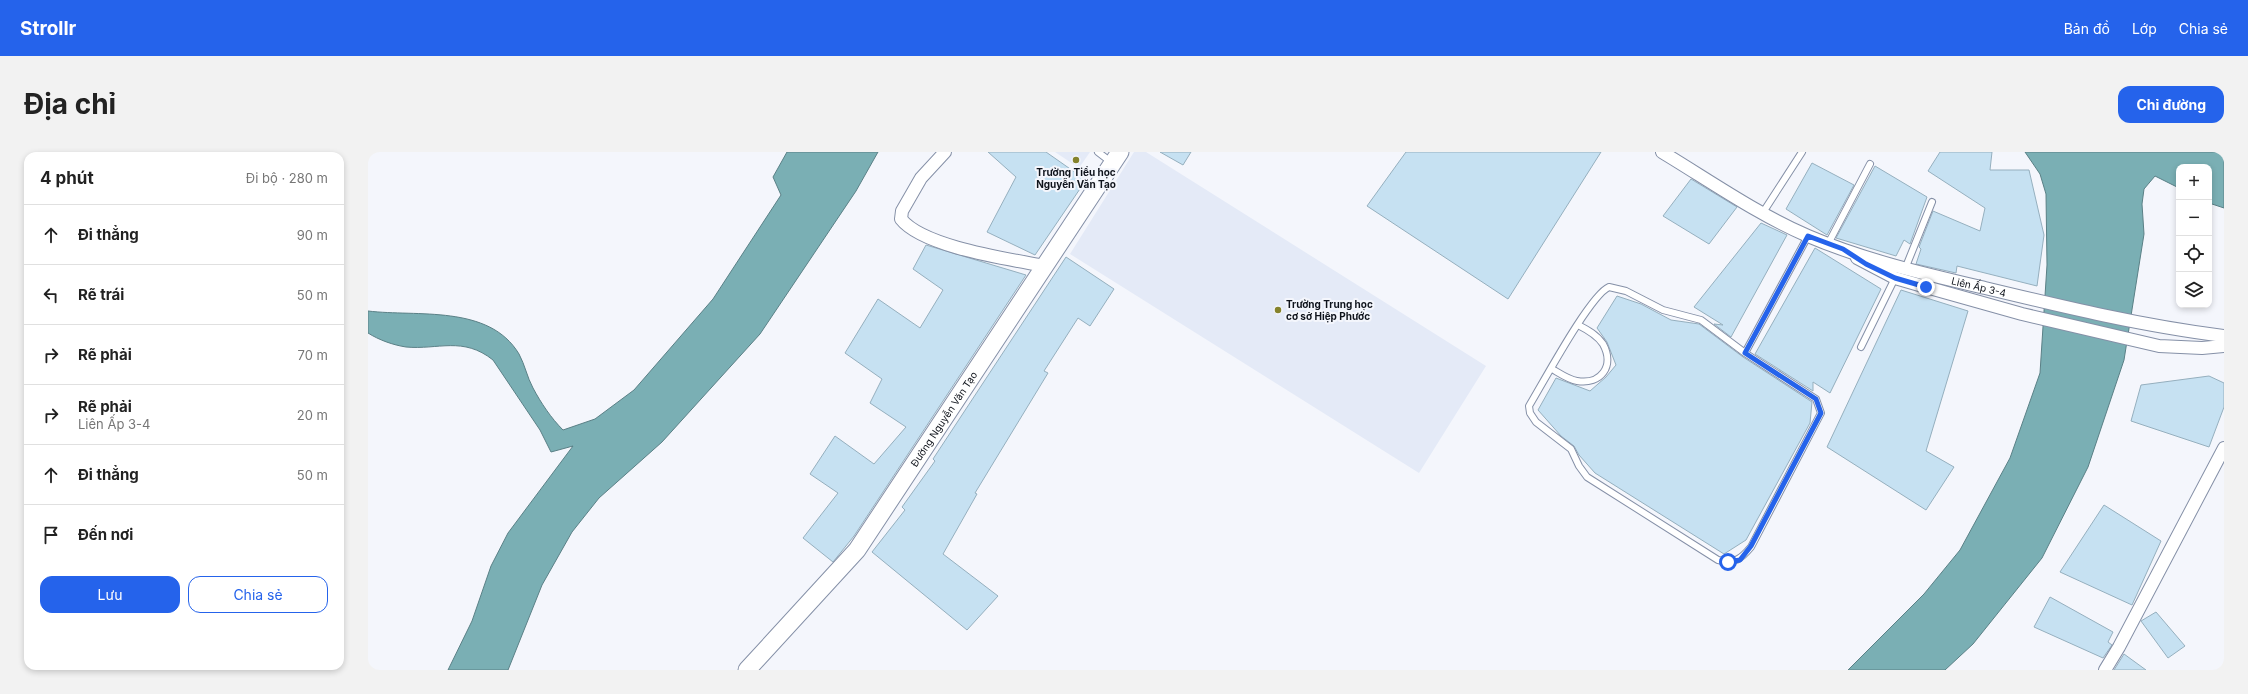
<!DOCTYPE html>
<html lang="vi">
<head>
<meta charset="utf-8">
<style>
	:root { --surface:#fff; --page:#f2f2f2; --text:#222; --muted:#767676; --line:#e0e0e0; --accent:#2563eb }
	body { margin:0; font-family:Inter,sans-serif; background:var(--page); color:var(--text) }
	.controls { position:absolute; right:12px; top:12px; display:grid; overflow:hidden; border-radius:8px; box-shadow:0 2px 6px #0003 }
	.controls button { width:36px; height:36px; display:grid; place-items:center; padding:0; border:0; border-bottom:1px solid var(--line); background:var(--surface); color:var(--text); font:20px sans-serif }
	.stop { position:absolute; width:12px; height:12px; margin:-9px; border:3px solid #2563eb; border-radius:50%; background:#fff }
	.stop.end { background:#2563eb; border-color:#fff; box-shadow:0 1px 4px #0008 }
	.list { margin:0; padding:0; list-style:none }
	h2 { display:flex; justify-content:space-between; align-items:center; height:52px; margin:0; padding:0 16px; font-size:17px }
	h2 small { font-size:13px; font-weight:400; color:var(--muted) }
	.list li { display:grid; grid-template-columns:26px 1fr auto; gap:12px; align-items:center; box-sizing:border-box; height:60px; padding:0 16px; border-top:1px solid var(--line) }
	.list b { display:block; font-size:15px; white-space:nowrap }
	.list p { margin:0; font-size:13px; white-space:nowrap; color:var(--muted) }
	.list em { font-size:13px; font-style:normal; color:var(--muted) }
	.actions { display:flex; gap:8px; padding:12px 16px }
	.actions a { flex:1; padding:9px 0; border:1px solid var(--accent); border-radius:12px; text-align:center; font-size:14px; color:var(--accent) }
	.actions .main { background:var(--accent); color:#fff }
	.icon { flex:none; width:22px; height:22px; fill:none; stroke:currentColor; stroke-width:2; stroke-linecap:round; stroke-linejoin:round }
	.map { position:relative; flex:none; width:1856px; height:518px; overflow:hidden; border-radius:12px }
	header { display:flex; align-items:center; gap:24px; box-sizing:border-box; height:56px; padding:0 20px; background:var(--accent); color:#fff }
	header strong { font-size:19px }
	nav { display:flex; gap:22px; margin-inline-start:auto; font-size:14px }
	.intro { display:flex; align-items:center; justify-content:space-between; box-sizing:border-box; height:96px; padding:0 24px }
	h1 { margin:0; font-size:28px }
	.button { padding:10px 18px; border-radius:12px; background:var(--accent); color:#fff; font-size:14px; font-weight:700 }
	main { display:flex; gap:24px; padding:0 24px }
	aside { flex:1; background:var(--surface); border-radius:12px; box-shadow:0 2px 6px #0003 }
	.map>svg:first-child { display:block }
</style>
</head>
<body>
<header>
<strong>Strollr</strong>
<nav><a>Bản đồ</a><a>Lớp</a><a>Chia sẻ</a></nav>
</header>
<div class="intro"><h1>Địa chỉ</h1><a class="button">Chỉ đường</a></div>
<main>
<aside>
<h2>4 phút<small>Đi bộ · 280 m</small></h2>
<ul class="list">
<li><svg class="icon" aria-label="ahead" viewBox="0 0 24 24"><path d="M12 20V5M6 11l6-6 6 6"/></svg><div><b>Đi thẳng</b></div><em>90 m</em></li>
<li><svg class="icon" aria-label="left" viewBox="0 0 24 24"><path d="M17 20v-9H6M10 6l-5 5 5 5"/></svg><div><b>Rẽ trái</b></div><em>50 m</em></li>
<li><svg class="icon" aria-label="right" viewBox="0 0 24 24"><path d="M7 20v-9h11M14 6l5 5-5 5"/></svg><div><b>Rẽ phải</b></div><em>70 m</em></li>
<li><svg class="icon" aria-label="right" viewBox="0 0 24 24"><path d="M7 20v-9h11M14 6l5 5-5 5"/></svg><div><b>Rẽ phải</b><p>Liên Ấp 3-4</p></div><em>20 m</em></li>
<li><svg class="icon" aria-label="ahead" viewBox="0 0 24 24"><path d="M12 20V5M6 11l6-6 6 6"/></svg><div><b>Đi thẳng</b></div><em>50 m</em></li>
<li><svg class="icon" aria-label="arrive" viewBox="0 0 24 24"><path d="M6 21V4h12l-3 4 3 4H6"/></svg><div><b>Đến nơi</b></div></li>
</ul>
<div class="actions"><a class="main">Lưu</a><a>Chia sẻ</a></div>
</aside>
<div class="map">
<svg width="1856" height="518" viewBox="0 0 1856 518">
	<rect width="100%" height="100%" fill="#f4f6fc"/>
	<path fill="#e4eaf7" d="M687,0H722L711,16Z
		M766,0H778L1118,214L1051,321L702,102Z"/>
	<path fill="#7aafb4" stroke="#5a8086" d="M419,0H510L488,39L392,182L294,290L231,346L204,380L174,433L140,518H80L104,469L123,414L140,381L205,294L183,300L172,278L125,208C95,184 70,198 38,195C25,193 11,188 0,181V159C49,165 121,152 151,202C157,213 159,225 165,236C173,251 183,266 195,278L227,267L266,238L345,147L413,43L405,25Z
		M1657,0H1856V56L1841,51V15H1811V36L1787,24L1776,37L1774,52L1776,82L1756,208L1720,315L1674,406L1605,492L1577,518H1480L1556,442L1592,398L1642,306L1672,221L1679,113L1678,42L1672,22Z"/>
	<path fill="#c6e1f2" stroke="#95afbe" d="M620,0H678L718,28L667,103L619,80L648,25Z
		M792,0H823L815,13Z
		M1038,0H1233L1140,147L999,54Z
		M1572,0H1624L1622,18H1661L1676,83L1669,134L1589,114L1588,121L1548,112L1553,97L1551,95L1565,59L1612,79L1617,56L1560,19Z
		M1444,11L1486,33L1459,83L1418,57Z
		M1507,14L1559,45L1542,92L1536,88L1528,104L1468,86Z
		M1323,27L1369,55L1341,92L1295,64Z
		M1393,71L1419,83L1363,185L1346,172L1355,173L1326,155Z
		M558,93L658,123L486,384L465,410L435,386L470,341L442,322L467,284L506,312L538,275L502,251L514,227L477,201L510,147L552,176L575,138L545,117Z
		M1447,96L1513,137L1462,241L1445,230V239L1387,202Z
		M698,105L746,137L722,174L710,166L676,219L680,221L607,341L609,342L575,402L630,444L599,478L504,400L537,358L534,355L567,309L565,307Z
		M1533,138L1600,159L1558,299L1586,315L1558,358L1459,295Z
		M1249,144L1273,152L1303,168L1331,172L1375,205L1444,250L1442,271L1378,388L1356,402L1227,321L1211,303L1206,294L1193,284L1170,258L1188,226L1222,239L1238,225L1248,213L1239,190L1229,176Z
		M1841,224L1856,231V255L1841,295L1763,269L1773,233Z
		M1736,353L1793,389L1764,453L1692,420Z
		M1682,445L1745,480L1740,490L1744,493L1735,506L1666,475Z
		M1788,460L1817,494L1800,506L1773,469Z
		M1756,502L1778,518H1746Z"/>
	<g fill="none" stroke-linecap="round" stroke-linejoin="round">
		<g stroke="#8590a7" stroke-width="8">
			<path id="lane" d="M730,0L743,10
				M1394,62L1434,0
				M1460,92L1502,12
				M1537,117L1564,50
				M1241,135L1258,139L1295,158L1333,168L1377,201L1448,247L1453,261L1383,395C1373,407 1367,412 1350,408L1219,325L1211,314L1203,297L1168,270L1162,261L1161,254C1175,231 1222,143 1241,135Z
				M1493,195L1527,126
				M1377,201L1440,84
				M1184,217C1191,221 1201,228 1209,229C1233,233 1247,214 1235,192C1229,183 1220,178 1210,173"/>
		</g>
		<g stroke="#8590a7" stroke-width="14">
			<g id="street">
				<path d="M577,0L553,26L534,59L533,67C555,95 641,107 677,114"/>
				<path id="s1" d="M1294,0C1342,29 1389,62 1440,84C1496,108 1557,122 1617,136C1696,155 1775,174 1856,184"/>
				<path d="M1489,106L1527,126L1558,135L1654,162L1791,194L1834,196L1856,194"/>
				<path d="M1737,518L1751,495L1856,296"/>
			</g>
		</g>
		<g stroke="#8590a7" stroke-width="19">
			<g id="secondary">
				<path id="s2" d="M379,518L489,398L752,0"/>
			</g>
		</g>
		<use href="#lane" stroke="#fff" stroke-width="6"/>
		<use href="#street" stroke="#fff" stroke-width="12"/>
		<use href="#secondary" stroke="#fff" stroke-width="17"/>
	</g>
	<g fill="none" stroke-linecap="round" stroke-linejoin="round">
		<path stroke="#2563eb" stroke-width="5" d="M1360,410L1372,408L1383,394L1453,261L1448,247L1377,201L1440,84L1475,97L1498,112L1527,126L1558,135"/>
	</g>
	<g fill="#85832c" stroke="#f4f6fc" stroke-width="1.5">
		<circle cx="708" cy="8" r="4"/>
		<circle cx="910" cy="158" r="4"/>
	</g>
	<g text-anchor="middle" stroke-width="4" stroke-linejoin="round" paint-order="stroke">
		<g font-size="10" font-weight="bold" fill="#0f131b" stroke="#f4f6fc">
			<text x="708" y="24">Trường Tiểu học<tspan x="708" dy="12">Nguyễn Văn Tạo</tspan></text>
			<text x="918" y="156" text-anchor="start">Trường Trung học<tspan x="918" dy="12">cơ sở Hiệp Phước</tspan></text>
		</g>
		<g font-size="10" fill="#0f131b" stroke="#f4f6fc">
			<text dy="4" stroke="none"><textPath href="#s1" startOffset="347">Liên Ấp 3-4</textPath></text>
			<text dy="4" stroke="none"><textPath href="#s2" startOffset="320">Đường Nguyễn Văn Tạo</textPath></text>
		</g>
	</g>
</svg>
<div class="controls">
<button>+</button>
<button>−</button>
<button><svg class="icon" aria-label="locate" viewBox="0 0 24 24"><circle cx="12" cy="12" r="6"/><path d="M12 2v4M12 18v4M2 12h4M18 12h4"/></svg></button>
<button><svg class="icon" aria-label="layers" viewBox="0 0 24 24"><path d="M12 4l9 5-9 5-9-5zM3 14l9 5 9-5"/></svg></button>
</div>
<div class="stop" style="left:1360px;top:410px"></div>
<div class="stop end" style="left:1558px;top:135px"></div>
</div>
</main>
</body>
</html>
